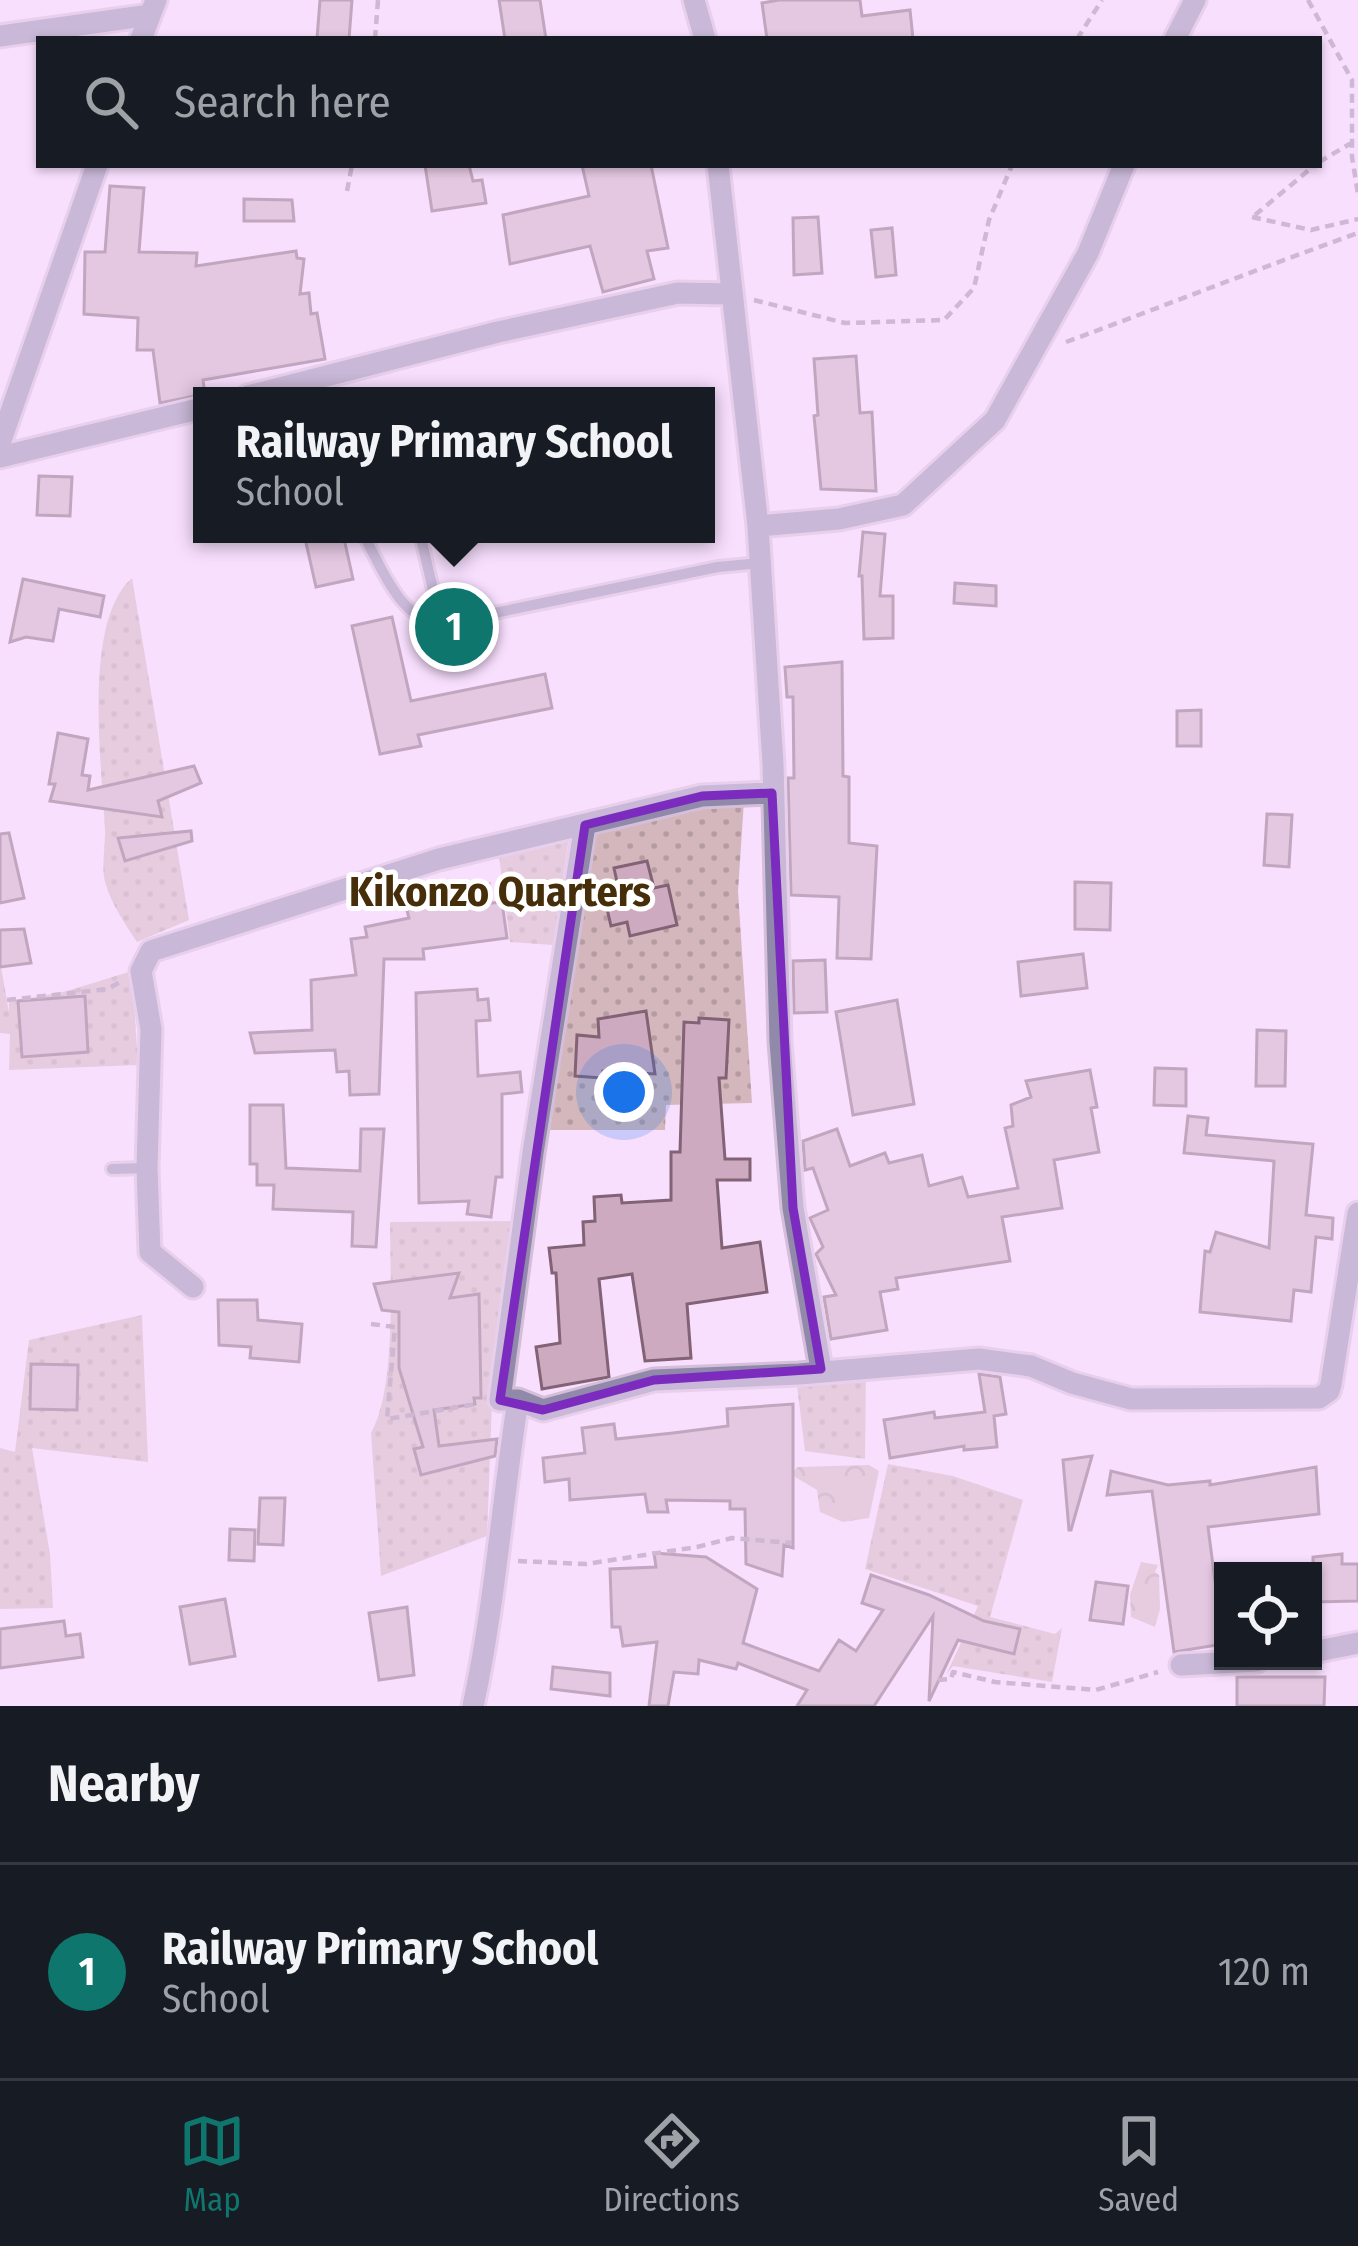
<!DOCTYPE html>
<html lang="en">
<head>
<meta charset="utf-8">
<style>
	:root { --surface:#171b24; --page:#242831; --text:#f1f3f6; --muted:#9ea1a6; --line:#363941; --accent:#0f766e }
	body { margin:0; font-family:"Fira Sans Condensed",sans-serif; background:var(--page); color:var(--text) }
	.controls { position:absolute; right:36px; bottom:36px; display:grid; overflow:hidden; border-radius:0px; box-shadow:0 3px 9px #0004 }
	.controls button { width:108px; height:108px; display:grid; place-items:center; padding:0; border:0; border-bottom:3px solid var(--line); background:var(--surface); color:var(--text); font:60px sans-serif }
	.you { position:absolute; left:624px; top:1092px; width:42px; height:42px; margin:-30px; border:9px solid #fff; border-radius:50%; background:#1a73e8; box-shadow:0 0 0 18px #1a73e833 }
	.badge { display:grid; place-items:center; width:78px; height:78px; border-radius:50%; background:var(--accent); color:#fff; font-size:39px; font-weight:700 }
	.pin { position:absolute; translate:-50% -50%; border:6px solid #fff; box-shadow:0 3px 12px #0006 }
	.popup { position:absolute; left:193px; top:387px; width:522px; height:156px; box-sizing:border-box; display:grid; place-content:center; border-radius:0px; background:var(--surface); filter:drop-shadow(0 3px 9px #0005); font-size:39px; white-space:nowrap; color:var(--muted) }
	.popup b { font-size:45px; color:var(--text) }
	.popup::after { content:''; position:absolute; left:50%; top:100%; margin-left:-24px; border:24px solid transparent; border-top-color:var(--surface) }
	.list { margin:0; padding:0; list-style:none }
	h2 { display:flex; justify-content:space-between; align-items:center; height:156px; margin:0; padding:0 48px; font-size:51px }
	h2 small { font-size:39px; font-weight:400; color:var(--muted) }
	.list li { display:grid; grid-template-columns:78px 1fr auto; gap:36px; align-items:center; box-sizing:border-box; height:216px; padding:0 48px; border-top:3px solid var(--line) }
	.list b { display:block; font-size:45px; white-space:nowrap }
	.list p { margin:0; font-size:39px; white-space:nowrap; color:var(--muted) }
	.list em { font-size:39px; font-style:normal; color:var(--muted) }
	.icon { flex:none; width:66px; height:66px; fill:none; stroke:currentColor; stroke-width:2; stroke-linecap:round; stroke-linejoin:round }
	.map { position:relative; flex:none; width:1358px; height:1706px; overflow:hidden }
	.search { position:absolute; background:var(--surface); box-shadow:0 3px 9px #0004; left:36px; right:36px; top:36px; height:132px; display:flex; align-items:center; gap:30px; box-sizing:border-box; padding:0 42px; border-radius:0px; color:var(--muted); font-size:45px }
	.sheet { height:372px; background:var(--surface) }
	nav { display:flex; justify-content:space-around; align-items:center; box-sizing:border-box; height:168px; border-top:3px solid var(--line); background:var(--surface); font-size:33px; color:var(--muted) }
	nav a { display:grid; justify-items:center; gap:6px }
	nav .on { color:var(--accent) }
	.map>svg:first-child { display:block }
</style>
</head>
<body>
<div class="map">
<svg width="1358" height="1706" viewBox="0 0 1358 1706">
	<defs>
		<pattern id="grass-dots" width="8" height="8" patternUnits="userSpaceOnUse" patternTransform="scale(3)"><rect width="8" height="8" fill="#d3b7bc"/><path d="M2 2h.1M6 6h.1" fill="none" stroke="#b59ca1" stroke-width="1.8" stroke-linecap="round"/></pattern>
		<pattern id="forest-crowns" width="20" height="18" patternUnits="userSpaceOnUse" patternTransform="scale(3)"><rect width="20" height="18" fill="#d3b7bc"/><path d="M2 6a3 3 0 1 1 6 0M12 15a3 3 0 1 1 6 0" fill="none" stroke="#b59ca1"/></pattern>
	</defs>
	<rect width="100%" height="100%" fill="#f8dffe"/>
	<path fill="url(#grass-dots)" d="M132,578L189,920L137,942C125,924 112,905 106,885C100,868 106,847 105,829C102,768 82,621 132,578Z
		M744,801L738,891L752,1103L666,1105L665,1130H550L591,838C630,807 696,808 744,801Z
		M570,831L553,945L510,942L498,848Z
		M0,961L9,1013V1002L67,991L132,971L138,1065L9,1070L10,1034L0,1033Z
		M513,1221L492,1402L487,1536L381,1576L371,1433C397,1387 390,1277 390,1222Z
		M142,1315L148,1462L32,1448L50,1554L53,1608L0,1609V1448L15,1452L29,1340Z
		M866,1366L865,1459L805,1451L796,1378Z
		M888,1464L953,1476L1023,1500L990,1617L1055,1634L1062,1628L1052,1682L953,1666L946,1675L978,1606L865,1569Z"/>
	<path fill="url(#forest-crowns)" d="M869,1465L879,1471L869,1518L843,1522L820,1512L817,1490L790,1474L798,1467Z
		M1141,1562L1158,1565L1155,1572L1159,1575L1160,1609L1155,1627L1131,1617L1130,1595Z"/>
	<path fill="#cdaabf" stroke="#826275" stroke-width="3" d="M320,0H352L349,39H317Z
		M499,0H540L546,39H505Z
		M779,0H860L862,16L910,10L913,39H767L762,3Z
		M425,165H469L473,181L482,180L486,203L432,211Z
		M582,165H651L668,248L647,251L654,279L603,292L590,246L510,264L503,215L589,196Z
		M110,186L144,188L139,252L197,253L196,266L296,251L297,258L304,259L300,294L309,293L311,314L317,313L325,359L203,380L205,394L160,403L153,350H137L138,318L84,314L85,252H105Z
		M244,199L292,200L294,221H244Z
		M818,217L822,273L794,275L793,218Z
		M892,228L896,275L876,277L871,230Z
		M856,356L860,413L872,412L876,491L821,489L814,416L818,415L814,359Z
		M39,476L72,477L70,516L37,515Z
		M863,532L885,534L880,596H893V638L864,639L862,576H859Z
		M304,534H343L353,579L316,587Z
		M23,579L104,596L100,617L59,609L53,641L26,637L10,642Z
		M955,583L996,586V606L954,603Z
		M392,617L411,701L545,674L552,708L418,735L421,746L380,754L352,626Z
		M842,662L843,776L849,777V843L877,846L871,959L837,958L839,897L791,895L788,778H794L793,697H787L785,667Z
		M1201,710V746H1177V711Z
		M58,733L88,739L82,775L90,776L88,790L194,766L201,783L158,801L162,817L50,801L55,784H49Z
		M1267,814L1292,815L1289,867L1264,865Z
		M191,831L192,841L125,861L118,838Z
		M9,833L24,898L0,903V834Z
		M647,861L654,888L668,885L677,925L630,936L627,922L611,926L605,900L620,896L614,868Z
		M1075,882L1111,883L1110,930L1075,929Z
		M489,884L491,903L502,902L507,938L423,949L424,959H384L379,1094L350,1095L349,1071L337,1072L335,1050L255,1053L250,1033L312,1030L311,980L356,975L351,939L367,937L365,927L409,918L403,895Z
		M24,929L31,963L0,967V930Z
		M1083,954L1087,988L1021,996L1018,962Z
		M825,960L827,1012L794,1013L793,961Z
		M477,989L478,1000L488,999L490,1020L476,1021L478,1076L520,1072L522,1092L502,1094V1177H496L491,1217L467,1214L469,1201L419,1203L416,993Z
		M85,996L88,1052L22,1057L18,1001Z
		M897,1000L914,1104L853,1115L836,1012Z
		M646,1011L655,1074L603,1071L602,1078L575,1076L577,1035L599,1037L598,1019Z
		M699,1018L729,1020L726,1078H719L725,1159H750V1180H717L722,1248L760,1242L767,1292L687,1304L691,1358L645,1361L632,1274L599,1279L609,1377L542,1389L536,1347L560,1343L556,1273H552L549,1248L584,1245L583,1222L595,1221L594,1197L621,1195L622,1203L671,1200V1152H680L684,1022L699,1023Z
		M1257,1030L1286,1031L1285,1086H1256Z
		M1155,1068L1186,1069V1106L1154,1105Z
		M1090,1070L1097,1107L1091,1108L1099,1152L1054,1160L1062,1208L1002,1217L1010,1261L896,1278L898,1289L880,1292L887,1330L831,1339L824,1297L836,1295L816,1254L823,1247L810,1218L828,1210L813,1168L805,1170L803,1141L837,1129L850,1166L885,1153L889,1163L922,1155L929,1186L962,1177L968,1197L1018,1188L1005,1128L1013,1126L1011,1105L1031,1097L1026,1081Z
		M250,1105H283L286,1168L360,1171L361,1129H384L376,1247L352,1246L353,1212L273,1209L274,1185H257V1164H250Z
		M1188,1116L1208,1118L1206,1135L1313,1144L1306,1215L1333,1218L1332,1239L1316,1237L1311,1292L1294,1290L1291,1321L1200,1312L1205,1251L1210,1252L1216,1232L1269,1248L1274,1161L1184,1153Z
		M459,1273L450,1298L479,1294L481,1398H474L475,1404L434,1410L439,1446L497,1439L495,1456L421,1475L414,1449L423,1447L399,1368V1312L382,1310L374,1284Z
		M218,1300H257L258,1320L302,1324L299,1362L250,1358L251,1347L219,1345Z
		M31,1364L78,1365L77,1410L30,1409Z
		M979,1374L1000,1377L1006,1414L994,1416L997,1447L964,1450V1446L890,1458L884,1420L934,1412L935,1418L985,1412Z
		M793,1404V1548L784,1545L782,1576L746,1564L745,1509H730V1501L666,1500L668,1512H648L645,1494L570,1500L569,1479L545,1482L543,1458L585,1453L582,1428L614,1424L616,1439L673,1433L728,1426L727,1409Z
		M1092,1456L1071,1530H1069L1063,1460Z
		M1316,1467L1319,1514L1208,1527L1215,1581L1223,1580V1644L1174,1652L1152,1491L1107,1495L1111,1471L1168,1485L1210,1481V1485Z
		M260,1498H285L283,1545L258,1544Z
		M230,1529L255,1530L254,1561L229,1560Z
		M654,1553L706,1557L757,1589L743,1643L819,1671L839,1640L856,1651L883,1610L862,1603L871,1575L929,1595L984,1621L1020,1629L1014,1654L958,1640L929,1701L933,1616L874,1706H797L807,1690L738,1663L736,1669L699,1660L698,1674L674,1672L668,1706H649L657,1642L623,1646L620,1627H612L610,1569L656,1567Z
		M1342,1554V1564H1358V1601L1313,1602V1557Z
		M1096,1582L1128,1586L1123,1624L1090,1620Z
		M225,1599L235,1656L190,1664L180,1607Z
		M407,1607L414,1675L379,1680L369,1613Z
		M64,1621L66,1636L80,1634L83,1657L0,1668V1629Z
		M553,1667L610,1673V1696L551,1689Z
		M1237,1677H1325L1324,1706H1237Z"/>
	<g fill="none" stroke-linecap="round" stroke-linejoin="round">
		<g stroke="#d5beda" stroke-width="16">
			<path id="service" d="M363,534C382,568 399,619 441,624L718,567L760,563
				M420,534L441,624
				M112,1169L147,1168"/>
		</g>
		<g stroke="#d5beda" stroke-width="27">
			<path id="minor" d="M694,0L705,39
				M0,36L150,15
				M141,39L156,0
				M1175,39L1195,0
				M718,165L758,526L773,764L780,1042L793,1208L821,1369
				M248,396L498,332L678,293L731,294
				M0,443L97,165
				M0,457L202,408
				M758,526L839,519L903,505L995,420L1088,253L1124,165
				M585,825L533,1153L500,1400H518L543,1410L654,1380L799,1374L979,1359L1031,1366L1072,1383L1131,1399L1319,1398L1329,1391L1331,1384L1358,1213
				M193,1287L150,1252L147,1168L151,1029L141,971L151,951L439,859L702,796L772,793
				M1313,1652L1358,1643
				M1181,1665L1257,1661
				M473,1706C495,1605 502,1502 518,1400"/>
		</g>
		<path stroke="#9b89a0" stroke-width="4.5" stroke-dasharray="9 6" stroke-linecap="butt" d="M1308,0L1352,80V157L1358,194
			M375,39L378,0
			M1077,39L1102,0
			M1319,162L1353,142
			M347,191L352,165
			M1255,215L1315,165
			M1252,217L1311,230L1358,219
			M754,300L845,323L944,320L974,288L989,220L1012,165
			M1066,342C1164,306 1260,268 1358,233
			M7,1000L108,989L120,982
			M371,1324L395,1327L387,1419L477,1404
			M518,1561L586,1564L697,1547L732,1538L792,1543
			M938,1680L951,1679L953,1672L995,1682L1096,1690L1158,1672"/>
		<use href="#service" stroke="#9189aa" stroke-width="10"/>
		<use href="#minor" stroke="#9189aa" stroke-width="21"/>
	</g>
	<path d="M0 0H1358V1706H0ZM772,793L793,1208L821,1369L654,1380L543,1410L500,1400L585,825L702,796Z" fill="#f8dffe" fill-opacity=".55" fill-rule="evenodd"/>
	<path fill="none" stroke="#7b2cbf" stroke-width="9" stroke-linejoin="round" d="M772,793L793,1208L821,1369L654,1380L543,1410L500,1400L585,825L702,796Z"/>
	<g text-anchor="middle" stroke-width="10" stroke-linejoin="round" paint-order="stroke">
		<g font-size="42" font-weight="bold" fill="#452e09" stroke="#fff">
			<text x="500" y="906">Kikonzo Quarters</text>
		</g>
	</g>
</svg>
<div class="controls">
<button><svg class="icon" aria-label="locate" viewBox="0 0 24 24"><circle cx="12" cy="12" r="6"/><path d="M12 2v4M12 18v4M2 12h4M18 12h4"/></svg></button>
</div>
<div class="you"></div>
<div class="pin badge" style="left:454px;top:627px">1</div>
<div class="popup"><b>Railway Primary School</b>School</div>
<div class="search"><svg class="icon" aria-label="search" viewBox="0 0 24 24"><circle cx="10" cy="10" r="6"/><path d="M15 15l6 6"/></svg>Search here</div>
</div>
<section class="sheet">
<h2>Nearby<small></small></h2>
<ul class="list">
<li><span class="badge">1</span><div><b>Railway Primary School</b><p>School</p></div><em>120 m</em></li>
</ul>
</section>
<nav>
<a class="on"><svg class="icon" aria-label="map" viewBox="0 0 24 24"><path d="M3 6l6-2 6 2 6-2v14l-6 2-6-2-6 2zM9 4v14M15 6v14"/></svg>Map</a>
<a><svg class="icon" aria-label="directions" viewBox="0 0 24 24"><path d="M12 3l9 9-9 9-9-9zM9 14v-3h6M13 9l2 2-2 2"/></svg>Directions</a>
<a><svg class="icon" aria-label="saved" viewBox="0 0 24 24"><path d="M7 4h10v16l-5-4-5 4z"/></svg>Saved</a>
</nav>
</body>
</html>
